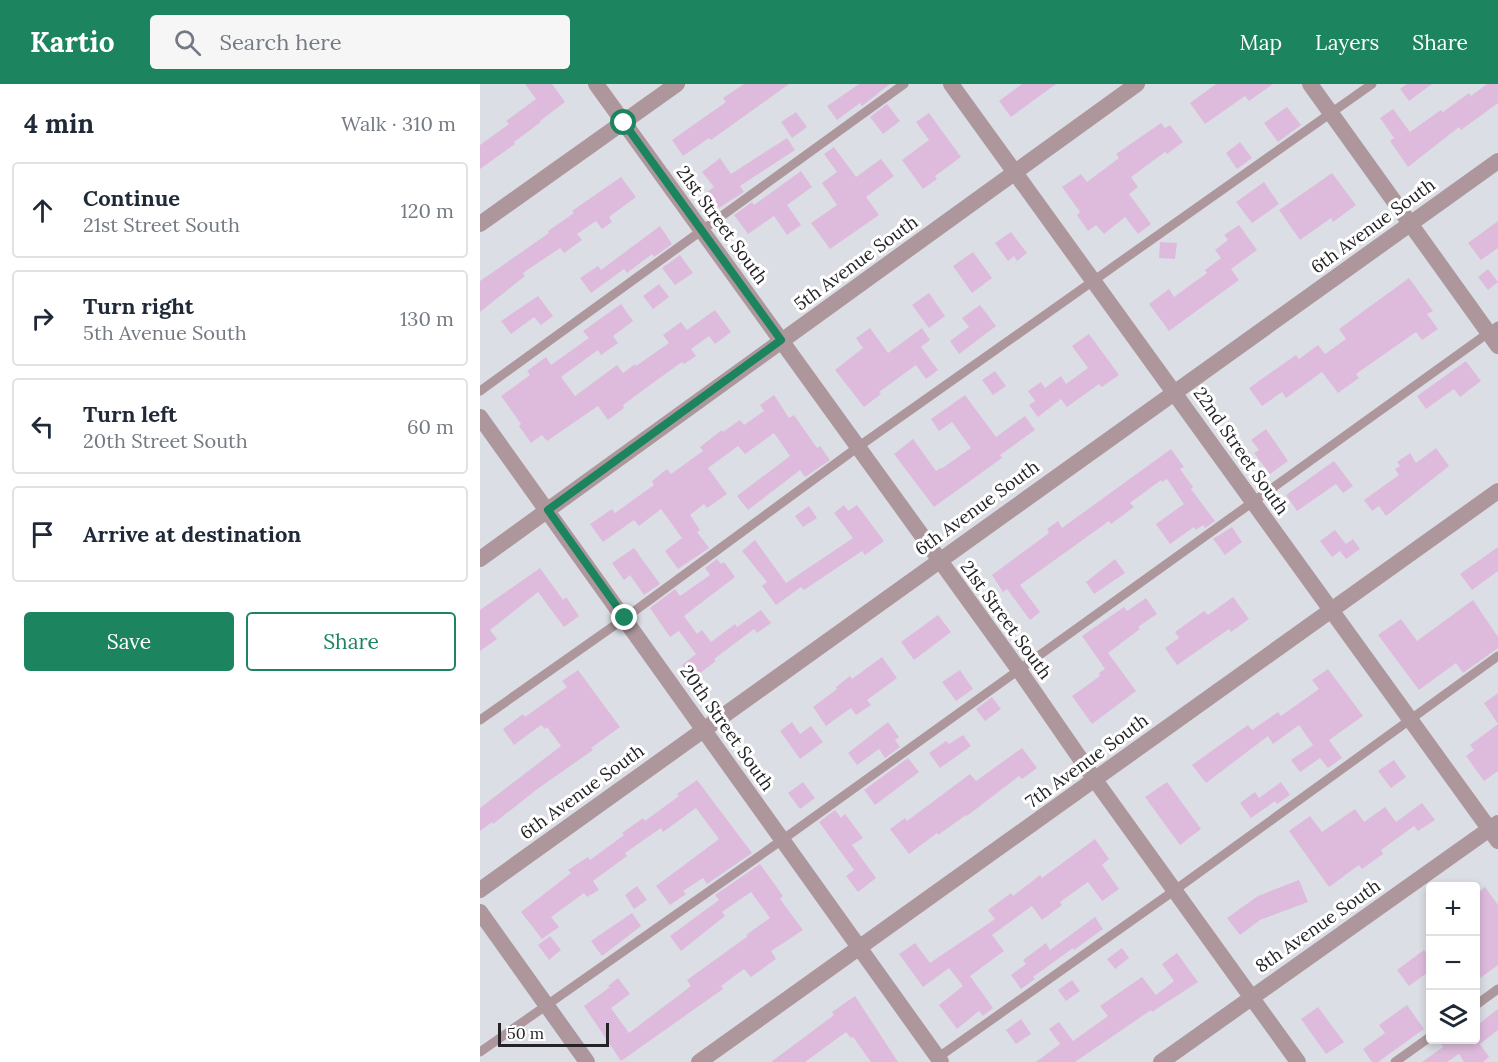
<!DOCTYPE html>
<html lang="en">
<head>
<meta charset="utf-8">
<style>
	:root { --surface:#fff; --page:#f6f6f7; --text:#1f2937; --muted:#747a83; --line:#e0e1e3; --accent:#1c845f }
	body { margin:0; font-family:Lora,serif; background:var(--page); color:var(--text) }
	.controls { position:absolute; right:18px; bottom:18px; display:grid; overflow:hidden; border-radius:6px; box-shadow:0 3px 9px #0003 }
	.controls button { width:54px; height:54px; display:grid; place-items:center; padding:0; border:0; border-bottom:2px solid var(--line); background:var(--surface); color:var(--text); font:30px sans-serif }
	.scale { position:absolute; left:18px; bottom:15px; width:111px; box-sizing:border-box; padding-left:6px; border:3px solid #242427; border-top:0; font-size:16px; line-height:21px; white-space:nowrap; color:#242427; -webkit-text-stroke:4px #fff; paint-order:stroke }
	.stop { position:absolute; width:18px; height:18px; margin:-14px; border:4px solid #1c845f; border-radius:50%; background:#fff }
	.stop.end { background:#1c845f; border-color:#fff; box-shadow:0 2px 6px #0008 }
	.list { margin:0; padding:0; list-style:none }
	h2 { display:flex; justify-content:space-between; align-items:center; height:78px; margin:0; padding:0 24px; font-size:26px }
	h2 small { font-size:20px; font-weight:400; color:var(--muted) }
	.list li { display:grid; grid-template-columns:39px 1fr auto; gap:18px; align-items:center; box-sizing:border-box; height:96px; margin:0 12px 12px; padding:0 12px; border:2px solid var(--line); border-radius:6px }
	.list b { display:block; font-size:22px; white-space:nowrap }
	.list p { margin:0; font-size:20px; white-space:nowrap; color:var(--muted) }
	.list em { font-size:20px; font-style:normal; color:var(--muted) }
	.actions { display:flex; gap:12px; padding:18px 24px }
	.actions a { flex:1; padding:14px 0; border:2px solid var(--accent); border-radius:6px; text-align:center; font-size:21px; color:var(--accent) }
	.actions .main { background:var(--accent); color:#fff }
	.icon { flex:none; width:33px; height:33px; fill:none; stroke:currentColor; stroke-width:2; stroke-linecap:round; stroke-linejoin:round }
	.map { position:relative; flex:none; width:1018px; height:978px; overflow:hidden }
	header { display:flex; align-items:center; gap:36px; box-sizing:border-box; height:84px; padding:0 30px; background:var(--accent); color:#fff }
	header strong { font-size:28px }
	nav { display:flex; gap:33px; margin-inline-start:auto; font-size:21px }
	.search { width:420px; height:54px; background:var(--page); display:flex; align-items:center; gap:15px; box-sizing:border-box; padding:0 21px; border-radius:6px; color:var(--muted); font-size:22px }
	main { display:flex }
	aside { flex:1; background:var(--surface) }
	.map>svg:first-child { display:block }
</style>
</head>
<body>
<header>
<strong>Kartio</strong>
<div class="search"><svg class="icon" aria-label="search" viewBox="0 0 24 24"><circle cx="10" cy="10" r="6"/><path d="M15 15l6 6"/></svg>Search here</div>
<nav><a>Map</a><a>Layers</a><a>Share</a></nav>
</header>
<main>
<aside>
<h2>4 min<small>Walk · 310 m</small></h2>
<ul class="list">
<li><svg class="icon" aria-label="ahead" viewBox="0 0 24 24"><path d="M12 20V5M6 11l6-6 6 6"/></svg><div><b>Continue</b><p>21st Street South</p></div><em>120 m</em></li>
<li><svg class="icon" aria-label="right" viewBox="0 0 24 24"><path d="M7 20v-9h11M14 6l5 5-5 5"/></svg><div><b>Turn right</b><p>5th Avenue South</p></div><em>130 m</em></li>
<li><svg class="icon" aria-label="left" viewBox="0 0 24 24"><path d="M17 20v-9H6M10 6l-5 5 5 5"/></svg><div><b>Turn left</b><p>20th Street South</p></div><em>60 m</em></li>
<li><svg class="icon" aria-label="arrive" viewBox="0 0 24 24"><path d="M6 21V4h12l-3 4 3 4H6"/></svg><div><b>Arrive at destination</b></div></li>
</ul>
<div class="actions"><a class="main">Save</a><a>Share</a></div>
</aside>
<div class="map">
<svg width="1018" height="978" viewBox="0 0 1018 978">
	<rect width="100%" height="100%" fill="#dcdee5"/>
	<path fill="#debbdc" d="M45,0H72L85,18L60,37L61,38L34,58L35,60L0,85V61L29,40L26,37L56,15Z
		M264,0H309L231,56L229,54L203,72L192,56L246,18L243,14Z
		M379,0H410L382,22L380,19L357,36L347,22Z
		M542,0H576L531,33L519,17Z
		M736,0H793L769,17L765,12L725,40L710,19Z
		M927,0H952L929,17L920,5Z
		M1007,0H1018V19L981,46L979,43L928,83L910,57L914,54L900,34L913,25L930,48L961,26L963,28L989,9L991,12Z
		M407,20L420,37L403,50L390,33Z
		M807,23L821,41L798,58L784,39Z
		M316,28L327,43L312,54L301,38Z
		M449,29L481,73L455,92L457,95L443,105L422,76L449,56L436,38Z
		M681,39L685,44L690,41L703,58L687,70L685,68L651,93L658,103L649,110L671,140L658,150L645,133L624,150L616,141L608,147L597,131L600,128L582,103L601,90L607,98L639,74L636,70Z
		M307,54L315,66L260,102L264,108L239,124L227,108L234,103L222,88L240,74L251,90Z
		M760,58L772,74L757,85L746,69Z
		M354,63L376,93L401,75L414,92L386,113L399,131L350,165L331,139L357,121L342,99L357,88L344,70Z
		M321,87L332,103L307,121L321,141L307,151L294,132L268,150L254,131L272,118L274,121Z
		M852,89L876,121L853,138L851,134L820,156L799,126Z
		M141,93L156,113L129,133L132,138L122,145L116,137L97,150L102,156L84,169L80,164L43,189L45,192L0,228V197L69,149L68,147L94,129L92,127Z
		M784,98L799,120L772,139L756,118Z
		M1018,137V164L1001,176L988,159Z
		M759,141L777,166L751,185L759,196L689,247L669,220L689,205L694,213L727,189L725,186L741,174L735,166L748,156L744,151Z
		M180,142L192,160L174,173L172,170L147,189L144,185L111,209L100,194L118,182L121,186Z
		M531,148L547,169L537,177L534,172L528,177L515,159Z
		M680,158L697,159L695,175L679,174Z
		M493,168L512,194L492,209L473,182Z
		M200,171L213,189L195,201L182,184Z
		M1008,185L1018,198L1008,206L998,193Z
		M929,194L953,227L947,230L958,245L942,256L936,248L876,290L879,294L858,309L842,288L806,314L802,308L782,322L769,304L816,271L819,275L838,261L845,270L866,255L859,245Z
		M179,200L189,213L173,225L163,212Z
		M449,209L465,232L449,244L432,221Z
		M58,212L73,232L61,241L54,233L31,250L21,237Z
		M141,220L153,237L133,252L138,259L121,271L118,266L81,293L95,312L137,281L143,289L155,280L156,282L189,259L183,251L201,238L207,246L235,226L251,248L235,260L229,252L211,265L216,272L204,280L202,278L170,301L143,321L144,324L128,336L118,322L67,357L62,351L51,359L39,342L41,340L21,312L50,291L47,287L66,273L71,281L109,254L103,247Z
		M500,221L516,242L479,270L470,257L489,243L482,234Z
		M390,244L408,269L442,244L450,256L441,263L458,286L446,295L436,281L399,308L401,310L384,323L355,286L383,264L376,254Z
		M609,250L639,291L622,303L619,300L587,323L581,315L558,333L549,321L555,317L548,307L561,298L565,304L581,292L586,300L608,284L592,262Z
		M986,277L1001,297L980,313L974,305L946,325L937,312Z
		M515,287L526,302L513,311L502,296Z
		M294,311L309,334L314,331L337,364L340,362L350,376L325,393L320,386L268,426L257,412L310,372L294,349L265,370L258,362L228,384L247,410L227,424L224,420L210,431L220,446L217,448L229,464L198,485L185,467L202,454L181,425L159,442L154,436L123,458L110,440L132,425L135,429L174,401L172,397L187,385L191,390L223,367L220,363L242,346L243,348L260,336L264,341L284,327L280,321Z
		M485,311L516,353L545,332L555,346L520,371L522,374L454,423L414,370L433,355L456,387L460,384L461,385L491,364L472,338L459,347L451,335Z
		M786,345L808,377L790,390L774,369L779,366L771,356Z
		M956,364L969,382L906,432L899,422L892,427L884,416L919,391L915,385L920,382L917,378L930,369L936,379Z
		M691,365L704,383L700,385L713,403L711,405L735,437L725,444L723,441L716,446L714,443L690,460L676,440L704,420L687,395L682,398L681,396L650,419L654,423L631,440L629,437L540,501L560,528L550,536L527,505L523,508L512,491L569,449L567,445L578,437L582,444Z
		M854,377L873,402L863,409L856,400L817,427L806,411Z
		M364,421L368,427L377,421L404,457L385,471L382,467L324,506L321,503L296,521L282,502L287,498L262,467L275,456L306,499L373,454L354,429Z
		M329,422L337,434L323,443L315,432Z
		M752,443L762,458L745,471L733,455Z
		M855,446L866,460L873,455L880,465L866,475L860,467L852,473L840,457Z
		M1018,463V487L992,506L980,490Z
		M154,464L180,500L164,511L150,491L144,496L132,479Z
		M237,475L241,480L244,478L255,493L204,532L217,550L222,546L231,558L255,540L257,543L281,526L291,539L277,549L274,545L234,575L236,577L212,595L202,581L216,570L199,547L190,553L170,524L195,505L200,512L230,491L225,484Z
		M635,475L645,489L614,510L606,498Z
		M60,484L83,516L86,513L99,532L84,543L58,508L10,546L17,555L0,567V526Z
		M753,513L769,535L751,548L749,545L697,581L685,564L699,554L695,548L724,527L728,531Z
		M666,514L677,530L658,543L660,545L628,569L656,607L612,640L592,612L620,592L619,589L625,585L602,552L644,523L647,527Z
		M993,516L1018,553V564L983,589L976,579L939,606L898,551L921,535L937,557Z
		M458,531L471,548L434,576L421,558Z
		M402,573L417,594L387,616L391,621L376,631L371,624L346,642L333,623L357,605L356,603L370,592L372,595Z
		M848,585L883,632L849,656L862,674L848,684L840,674L820,688L811,676L833,661L819,641L793,660L788,652L726,699L712,681L768,641L772,646L798,628L801,632L839,605L832,596Z
		M98,586L140,643L111,664L113,666L56,706L13,740L12,738L0,747V724L81,662L67,643L65,645L61,641L34,661L23,645L43,630L45,633L87,603L82,597Z
		M480,586L493,605L476,617L462,598Z
		M1018,609V640L1004,619Z
		M512,613L521,625L505,637L496,625Z
		M312,638L320,650L331,642L343,658L320,675L300,647Z
		M408,638L419,653L415,656L420,663L405,674L399,665L377,681L368,669Z
		M1018,640V687L1004,697L986,672L994,666L990,661Z
		M483,651L491,662L460,684L449,669L466,657L469,660Z
		M542,664L557,684L542,695L539,692L487,732L486,731L458,751L457,749L429,770L410,745L425,734L427,737L490,690L496,697Z
		M428,674L439,688L395,721L384,706Z
		M914,676L926,693L911,704L898,687Z
		M217,696L272,769L227,800L223,794L203,807L206,810L190,821L176,802L239,755L216,724L183,748L181,744L145,769L147,772L113,797L119,806L107,813L104,809L71,833L79,843L62,855L41,828L91,789L88,786L108,773L110,776L144,751L142,749L163,734L165,737L199,712L197,710Z
		M323,698L335,714L320,725L308,709Z
		M687,698L721,745L700,761L665,713Z
		M801,698L810,711L797,720L795,717L771,734L760,719L775,708L779,714Z
		M942,719L955,736L938,747L934,742L901,766L903,770L882,785L879,781L849,803L809,747L830,732L842,748L875,725L884,738L905,723L916,738Z
		M355,726L361,734L365,730L383,754L372,761L396,794L378,808L366,792L374,786L339,738Z
		M615,755L629,775L622,781L639,805L622,817L608,798L580,818L582,821L562,836L552,822L512,851L524,867L490,892L513,924L503,932L499,927L477,945L459,921L483,902L469,884L443,903L419,870L435,859L450,879L515,835L508,826L531,809L533,812L560,791L562,794Z
		M280,780L303,812L300,815L323,846L291,867L296,875L271,893L264,885L241,902L243,905L141,977L104,922L130,903L128,902L138,894L150,910L131,924L149,949L211,902L207,896L268,852L266,851L290,834L271,808L242,828L245,832L201,867L190,852L239,816L235,811Z
		M819,796L828,818L780,836L760,851L747,834L778,812Z
		M157,802L167,816L154,825L145,811Z
		M1005,803L1018,821V881L996,897V810Z
		M152,829L161,842L122,872L111,857Z
		M615,833L623,845L594,866L593,864L553,893L555,895L541,905L531,891L546,880L543,876L566,859L570,866Z
		M70,852L81,866L69,876L58,861Z
		M642,864L649,874L635,885L627,875Z
		M944,866L951,875V886L929,902L917,886Z
		M697,869L718,898L672,928L671,926L595,978H556L580,960L569,945L579,938L593,957L628,932L620,922L662,893L676,911L694,897L682,880Z
		M592,896L600,907L586,917L578,906Z
		M375,912L418,978H391L373,953L371,954L366,948L325,978H291L354,931L352,928Z
		M927,921L944,945L898,978H892L883,965L905,949L899,941Z
		M838,923L864,958L846,970L821,935Z
		M1018,925V946L1000,960L1009,973L1003,978H984L979,970L967,978H942L963,963L958,956H996V942Z
		M541,935L551,950L536,960L526,946Z"/>
	<g fill="none" stroke-linecap="round" stroke-linejoin="round">
		<path stroke="#ad979c" stroke-width="9" d="M0,307L424,0
			M0,636L145,534L378,363L892,0
			M996,921L1018,905
			M0,968L302,756L1018,242
			M456,975L695,806L1018,572
			M915,978L950,953"/>
		<path stroke="#ad979c" stroke-width="16" d="M116,0L539,586L615,696L818,978
			M471,0L1018,757
			M830,0L1018,262
			M0,140L197,0
			M0,475L657,0
			M0,806L1018,77
			M0,828L107,978
			M219,978L1018,407
			M681,978L1018,739"/>
		<path stroke="#ad979c" stroke-width="16" d="M0,333L461,978"/>
	</g>
	<g fill="none" stroke-linecap="round" stroke-linejoin="round">
		<path stroke="#1c845f" stroke-width="8" d="M144,39L301,256L68,426L145,534"/>
	</g>
	<g text-anchor="middle" stroke-width="6" stroke-linejoin="round" paint-order="stroke">
		<g font-size="18" fill="#242427" stroke="#fff">
			<text transform="translate(242 141) rotate(54)" y="6">21st Street South</text>
			<text transform="translate(893 142) rotate(-36)" y="6">6th Avenue South</text>
			<text transform="translate(376 179) rotate(-36)" y="6">5th Avenue South</text>
			<text transform="translate(761 367) rotate(55)" y="6">22nd Street South</text>
			<text transform="translate(497 424) rotate(-36)" y="6">6th Avenue South</text>
			<text transform="translate(526 536) rotate(54)" y="6">21st Street South</text>
			<text transform="translate(247 644) rotate(55)" y="6">20th Street South</text>
			<text transform="translate(607 677) rotate(-36)" y="6">7th Avenue South</text>
			<text transform="translate(102 708) rotate(-36)" y="6">6th Avenue South</text>
			<text transform="translate(838 842) rotate(-35)" y="6">8th Avenue South</text>
		</g>
	</g>
</svg>
<div class="controls">
<button>+</button>
<button>−</button>
<button><svg class="icon" aria-label="layers" viewBox="0 0 24 24"><path d="M12 4l9 5-9 5-9-5zM3 14l9 5 9-5"/></svg></button>
</div>
<div class="scale">50 m</div>
<div class="stop" style="left:144px;top:39px"></div>
<div class="stop end" style="left:145px;top:534px"></div>
</div>
</main>
</body>
</html>
